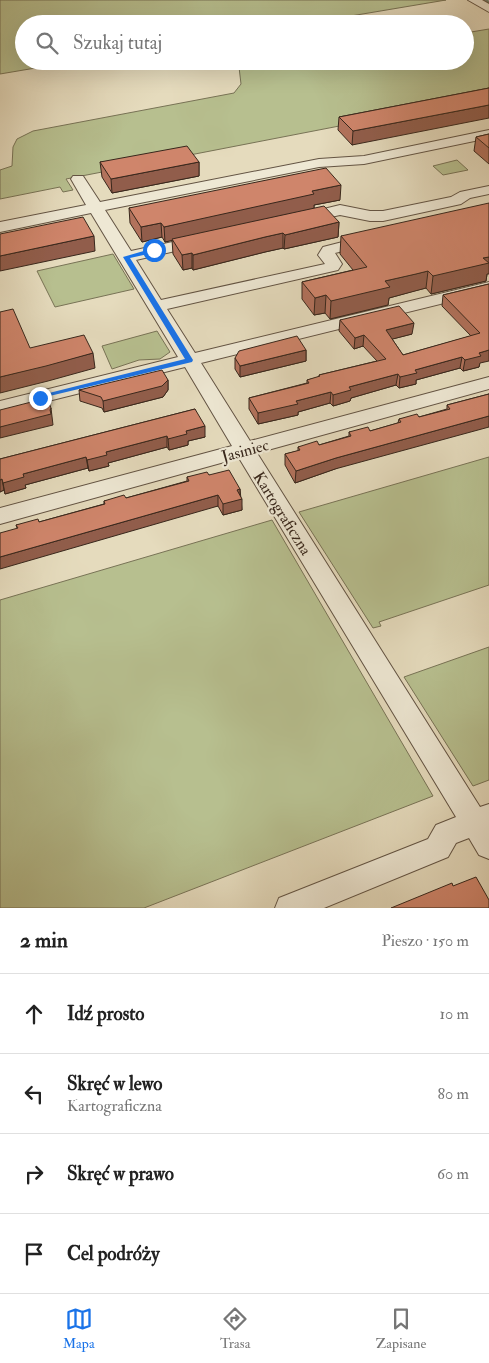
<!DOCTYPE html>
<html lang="pl">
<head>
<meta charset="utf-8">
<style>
	:root { --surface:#fff; --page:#f2f2f2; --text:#222; --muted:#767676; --line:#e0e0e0; --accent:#1a73e8 }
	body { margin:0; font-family:"IM FELL Double Pica",serif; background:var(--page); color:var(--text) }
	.stop { position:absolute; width:15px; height:15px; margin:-11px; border:4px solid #1a73e8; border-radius:50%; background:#fff }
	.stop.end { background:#1a73e8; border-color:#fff; box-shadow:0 1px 5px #0008 }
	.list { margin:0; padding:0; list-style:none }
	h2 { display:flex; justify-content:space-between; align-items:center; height:65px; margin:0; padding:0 20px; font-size:21px }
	h2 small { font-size:16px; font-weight:400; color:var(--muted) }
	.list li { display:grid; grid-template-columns:32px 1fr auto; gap:15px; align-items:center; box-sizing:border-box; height:80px; padding:0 20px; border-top:1px solid var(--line) }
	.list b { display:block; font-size:19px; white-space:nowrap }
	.list p { margin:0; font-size:16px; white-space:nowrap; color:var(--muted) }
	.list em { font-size:16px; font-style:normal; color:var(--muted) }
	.icon { flex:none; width:28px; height:28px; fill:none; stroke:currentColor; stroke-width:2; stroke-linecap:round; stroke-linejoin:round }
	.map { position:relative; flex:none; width:489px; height:908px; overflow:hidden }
	.search { position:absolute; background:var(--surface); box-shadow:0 5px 20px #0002; left:15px; right:15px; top:15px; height:55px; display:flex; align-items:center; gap:12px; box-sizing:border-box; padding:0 18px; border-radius:28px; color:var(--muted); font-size:19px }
	.sheet { height:385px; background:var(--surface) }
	nav { display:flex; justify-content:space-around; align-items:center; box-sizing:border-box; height:70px; border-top:1px solid var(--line); background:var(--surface); font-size:14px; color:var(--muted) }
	nav a { display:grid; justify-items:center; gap:2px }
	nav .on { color:var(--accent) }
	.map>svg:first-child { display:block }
</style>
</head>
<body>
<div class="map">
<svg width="489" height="908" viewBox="0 0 489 908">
	<rect width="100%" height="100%" fill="#e5dbbd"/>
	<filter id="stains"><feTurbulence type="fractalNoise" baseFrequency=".004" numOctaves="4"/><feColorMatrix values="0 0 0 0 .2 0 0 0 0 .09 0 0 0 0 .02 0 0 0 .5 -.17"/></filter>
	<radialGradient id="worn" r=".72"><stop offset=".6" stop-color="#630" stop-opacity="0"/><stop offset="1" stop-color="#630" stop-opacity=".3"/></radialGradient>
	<path fill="#b7bf8f" stroke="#787356" d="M0,0H446L303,24H24V61H77L0,74Z
		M489,29V97L66,179L73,190L63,192L60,187L0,199V170L12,166L13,147L17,139L33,131L234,93L241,84L239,67L255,61H465V33Z
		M457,160L468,170L443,175L433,166Z
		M113,254L134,289L55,307L37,271Z
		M157,331L170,352L160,359L139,360L112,369L102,346Z
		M489,457V585L379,622L381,626L373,628L299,512Z
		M272,520L433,796L144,908H0V600Z
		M489,647V780L473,786L404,677Z"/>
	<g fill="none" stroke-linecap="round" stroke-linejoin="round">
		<path stroke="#708073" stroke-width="4" d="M484,0L489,3"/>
		<g stroke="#635444" stroke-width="2">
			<path id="minor" d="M468,0H482L489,4V12Z
				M489,130V138L364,164L319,167L105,210L131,251L200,236L206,238L208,241L206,244L136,260L161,300L325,264L318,255L323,247L366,236L372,238L374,241L372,244L335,253L342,264L338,270L167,309L195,353L489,282V292L201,363L250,441L489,377V389L257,453L480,807L489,804V859L479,855L469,838L456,843L448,857L324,908H275L279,898L428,839L436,825L456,817L239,458L0,524V508L232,446L185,367L0,413V401L178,357L91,213L0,232V222L86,205L71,179L73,176H83L100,202L319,159L364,156Z
				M489,186V194L470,198L461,204L383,221H370L340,215L304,223L299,221L296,218L299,215L340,205L370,211H383L451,197L460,192Z"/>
		</g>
		<use href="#minor" fill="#eee8d4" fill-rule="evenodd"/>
	</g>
	<path fill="#b2725c" stroke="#38271c" d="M489,88L352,145L338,130L339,117Z
		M489,134V164L474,151L476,137Z
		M100,162H199V176L112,193L102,177Z
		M340,200L314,205V208L339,222L338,237L284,249L283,248L265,252L193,270L192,268L183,270L173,254L172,240L165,242L162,237L142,242L130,223L129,208Z
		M341,236L487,274L486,281L431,294L426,288L414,291L389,298L388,305L330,319L325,313L314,315L302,299V282L353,270L340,254Z
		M489,284L479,367L463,371L460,368L416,380V384L399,388L396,385L351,398L350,401L333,406L330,403L298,412V415L258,424L249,409V398L307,383V380L319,377V375L377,361L363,346L354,349L339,331L340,320L412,334L392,339L403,355L471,336L442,306L443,295Z
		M306,350V361L240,377L235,369V358Z
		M168,380V390L163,397L104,412L102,408L80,401L79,390Z
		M489,394L335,469L295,483L285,465V454L298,451V447L319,445L349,436V432L370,431L398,423L399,419L419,417L447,409V405Z
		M195,409L205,437L188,441V445L169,450L167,447L108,463L109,466L89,471L88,468L25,485L26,488L5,494L4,490L0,492V459Z
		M209,475L240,489L242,510L223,515L218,506L17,528L16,525L39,522L104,504V501L126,498L187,481V477Z"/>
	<path fill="#915d4b" stroke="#38271c" d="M489,105V118L352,145L353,131Z
		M199,162V176L112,193L111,179Z
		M341,185L340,200L314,205V209L165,242L164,227L312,191Z
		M339,222L338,237L284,249L285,235Z
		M161,223L162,237L142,242L141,227Z
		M283,233V248L265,252L193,270V255L265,237Z
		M94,236L95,251L0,271V256Z
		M192,253V268L183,270L182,255Z
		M489,257V274H487L486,281L431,294L433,276L483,258Z
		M428,271L426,288L389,298L388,305L330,319L331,301L385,281Z
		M326,295L325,313L314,315L315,298Z
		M414,323L412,334L385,341L386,330Z
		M364,335L363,346L354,349L355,338Z
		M306,350V361L240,377V366Z
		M489,350V361L480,363L479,367L463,371L465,360L479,353Z
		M93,353L95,368L48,381L0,393V377Z
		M462,357L460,368L416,380V384L399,388L400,377L415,370Z
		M398,374L396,385L351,398L350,401L333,406V395L349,387Z
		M168,380V390L163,397L104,412L103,401Z
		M331,392L330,403L298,412V415L258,424V413L296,401Z
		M51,408L53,425L0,438V427L50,410Z
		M489,416V427L335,469L295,483L296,471L336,458Z
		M205,426V437L188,441V445L169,450L168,439L186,431Z
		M167,436V447L108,463L109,466L89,471L87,460L106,452Z
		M86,457L88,468L25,485L26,488L5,494L3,483L23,474Z
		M2,479L4,490L0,492V480Z
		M240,489V499H242V510L223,515V504L237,490Z
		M218,495V506L0,569V557Z"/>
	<path fill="#cf856b" stroke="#38271c" d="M489,88V105L353,131L339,117Z
		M489,134V148L476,137Z
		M187,146L199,162L111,179L100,162Z
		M326,168L341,185L312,191L314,194L164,227L161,223L141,227L129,208Z
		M489,203V257L483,258L489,263L433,276L428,271L416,274L385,281L390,287L331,301L326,295L315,298L302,282L367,267L341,236Z
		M324,206L339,222L285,235L283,233L265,237L193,255L192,253L182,255L172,239Z
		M83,217L94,236L0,256V234Z
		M489,284V350L479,353L481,356L465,360L462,357L415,370L417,373L400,377L398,374L349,387L351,390L333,395L331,392L296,401L298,404L258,413L249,398L309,383L307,380L320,376L319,375L386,359L364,335L355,338L340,320L399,306L414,323L386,330L403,355L480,333L443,295Z
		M13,309L30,348L84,335L93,353L46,366L0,377V312Z
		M297,336L306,350L240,366L235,358L239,351Z
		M162,370L168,380L162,386L103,401L101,397L79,390Z
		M489,394V416L336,458L296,471L285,454L300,450L298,447L317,441L319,445L351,436L349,432L368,427L370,431L401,422L399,419L417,414L419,417L450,409L447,405Z
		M47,398L51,408L50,410L51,414L0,427V410Z
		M195,409L205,426L186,431L187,434L168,439L167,436L106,452L107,455L87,460L86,457L23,474L24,477L3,483L2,479L0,480V459Z
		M229,470L240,489L237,490L242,499L223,504L218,495L0,557V533L18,528L16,525L38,519L39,522L105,504L104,501L124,495L126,498L189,481L187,477L207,472L209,475Z
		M476,877L489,900V908H391L452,883L453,886Z"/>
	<path fill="#1a73e8" d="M154,248L157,249V252L130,258L193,360L192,362L37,399V396L185,359L123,257Z"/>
	<g text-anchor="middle" stroke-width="4.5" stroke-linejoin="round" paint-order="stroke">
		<g font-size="16" fill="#38271c" stroke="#eee8d4">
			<text transform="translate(245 450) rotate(-15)" y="6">Jasiniec</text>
			<text transform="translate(283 513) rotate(58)" y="6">Kartograficzna</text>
		</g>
	</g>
	<rect width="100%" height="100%" filter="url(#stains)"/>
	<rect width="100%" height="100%" fill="url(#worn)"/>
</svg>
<div class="stop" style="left:154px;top:250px"></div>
<div class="stop end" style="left:40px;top:398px"></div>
<div class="search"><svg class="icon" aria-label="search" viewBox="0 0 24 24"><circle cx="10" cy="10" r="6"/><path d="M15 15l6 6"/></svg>Szukaj tutaj</div>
</div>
<section class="sheet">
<h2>2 min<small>Pieszo · 150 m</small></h2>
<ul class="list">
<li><svg class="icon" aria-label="ahead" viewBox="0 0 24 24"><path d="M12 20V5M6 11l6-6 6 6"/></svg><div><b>Idź prosto</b></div><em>10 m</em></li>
<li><svg class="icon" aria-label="left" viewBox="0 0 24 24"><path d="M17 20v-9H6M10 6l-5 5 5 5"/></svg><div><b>Skręć w lewo</b><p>Kartograficzna</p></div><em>80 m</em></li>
<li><svg class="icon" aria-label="right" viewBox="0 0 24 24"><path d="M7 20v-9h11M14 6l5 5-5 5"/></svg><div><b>Skręć w prawo</b></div><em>60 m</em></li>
<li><svg class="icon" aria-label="arrive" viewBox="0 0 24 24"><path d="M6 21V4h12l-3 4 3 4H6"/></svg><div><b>Cel podróży</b></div></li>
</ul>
</section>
<nav>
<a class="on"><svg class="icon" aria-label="map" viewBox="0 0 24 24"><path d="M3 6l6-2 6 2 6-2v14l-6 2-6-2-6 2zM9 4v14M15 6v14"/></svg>Mapa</a>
<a><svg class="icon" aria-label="directions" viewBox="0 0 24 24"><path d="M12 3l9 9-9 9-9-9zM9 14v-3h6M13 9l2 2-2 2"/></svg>Trasa</a>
<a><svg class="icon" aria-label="saved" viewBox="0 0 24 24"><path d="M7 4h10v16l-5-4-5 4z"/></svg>Zapisane</a>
</nav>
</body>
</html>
